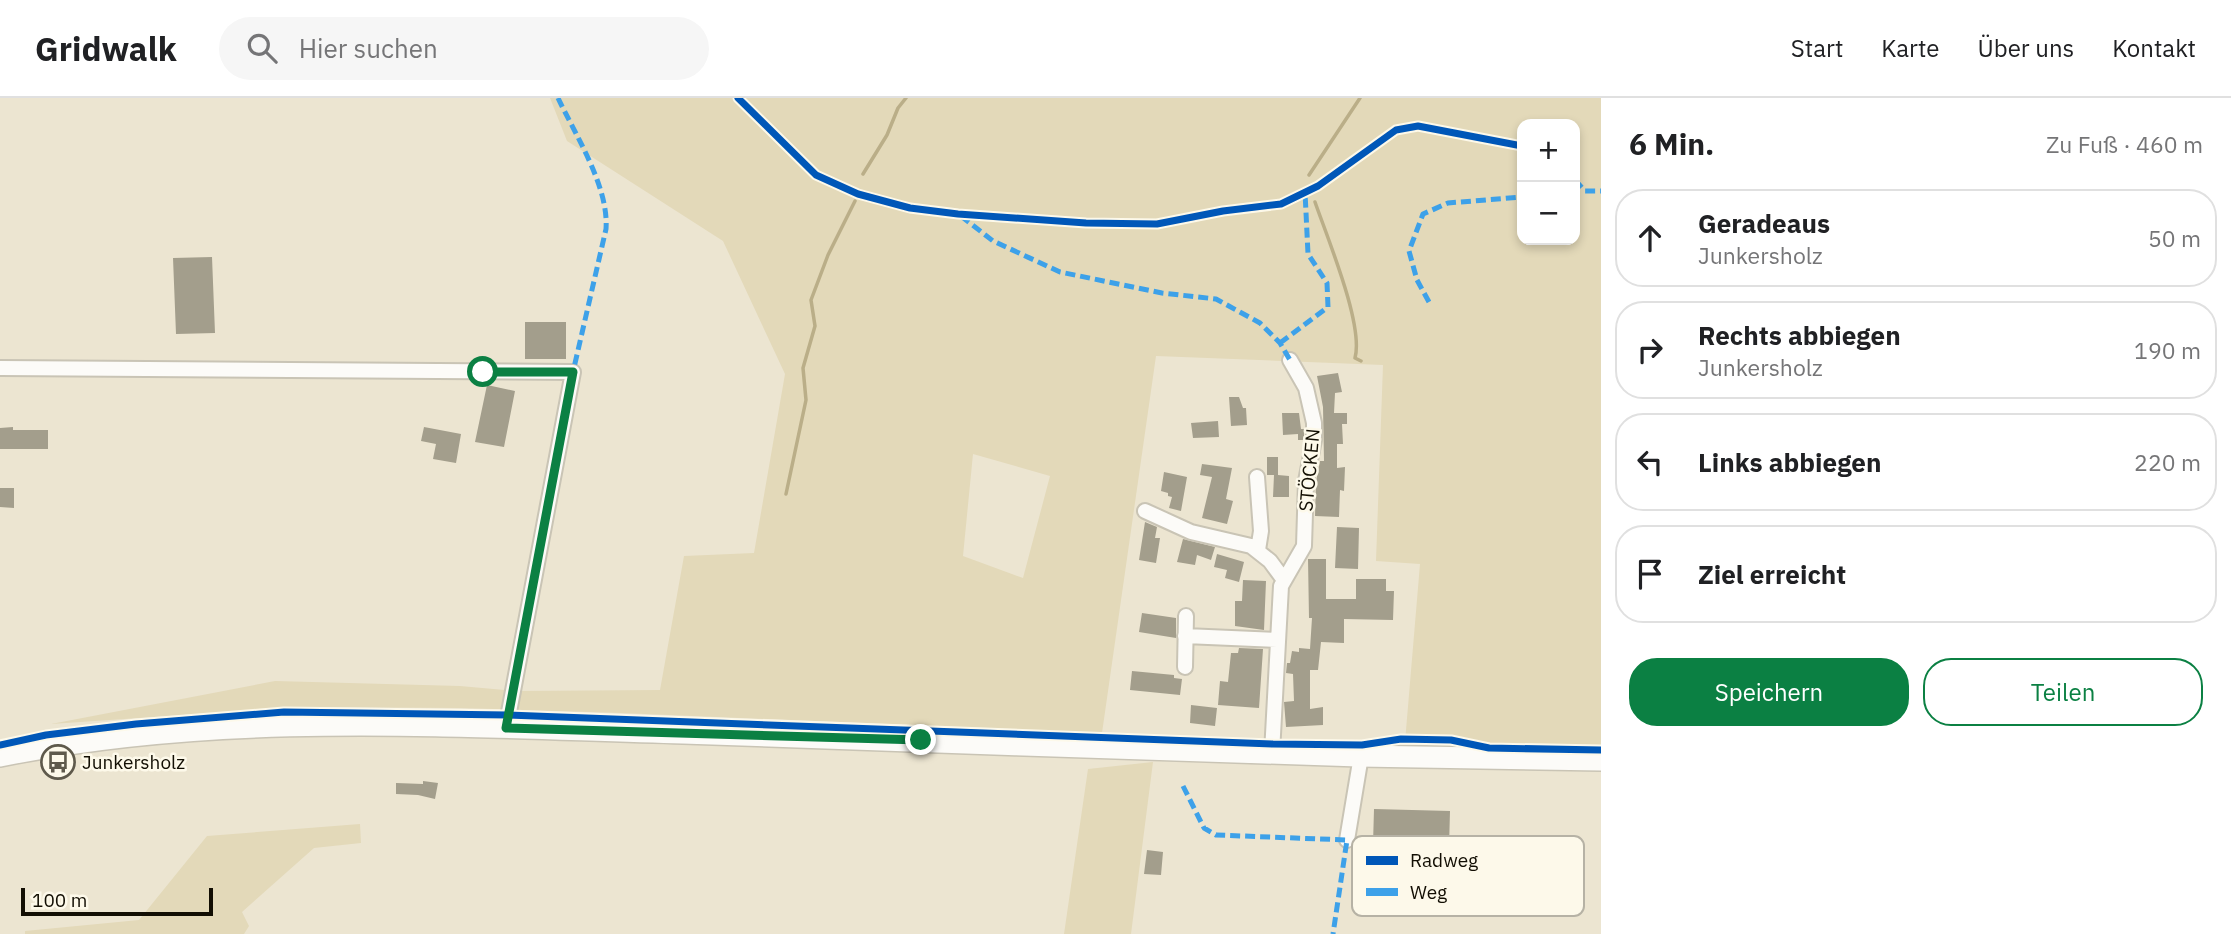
<!DOCTYPE html>
<html lang="de">
<head>
<meta charset="utf-8">
<style>
	:root { --surface:#fff; --page:#f6f6f6; --text:#202124; --muted:#757577; --line:#e0e0e0; --accent:#0b8043 }
	body { margin:0; font-family:"IBM Plex Sans",sans-serif; background:var(--page); color:var(--text) }
	.controls { position:absolute; right:21px; top:21px; display:grid; overflow:hidden; border-radius:14px; box-shadow:0 4px 10px #0003 }
	.controls button { width:63px; height:63px; display:grid; place-items:center; padding:0; border:0; border-bottom:2px solid var(--line); background:var(--surface); color:var(--text); font:35px sans-serif }
	.scale { position:absolute; left:21px; bottom:18px; width:192px; box-sizing:border-box; padding-left:7px; border:4px solid #120e03; border-top:0; font-size:19px; line-height:24px; white-space:nowrap; color:#120e03; -webkit-text-stroke:5px #fdf9ea; paint-order:stroke }
	.stop { position:absolute; width:21px; height:21px; margin:-16px; border:5px solid #0b8043; border-radius:50%; background:#fff }
	.stop.end { background:#0b8043; border-color:#fff; box-shadow:0 2px 7px #0008 }
	.list { margin:0; padding:0; list-style:none }
	h2 { display:flex; justify-content:space-between; align-items:center; height:91px; margin:0; padding:0 28px; font-size:30px }
	h2 small { font-size:23px; font-weight:400; color:var(--muted) }
	.list li { display:grid; grid-template-columns:46px 1fr auto; gap:21px; align-items:center; box-sizing:border-box; height:98px; margin:0 14px 14px; padding:0 14px; border:2px solid var(--line); border-radius:28px }
	.list b { display:block; font-size:26px; white-space:nowrap }
	.list p { margin:0; font-size:23px; white-space:nowrap; color:var(--muted) }
	.list em { font-size:23px; font-style:normal; color:var(--muted) }
	.actions { display:flex; gap:14px; padding:21px 28px }
	.actions a { flex:1; padding:16px 0; border:2px solid var(--accent); border-radius:28px; text-align:center; font-size:24px; color:var(--accent) }
	.actions .main { background:var(--accent); color:#fff }
	.icon { flex:none; width:38px; height:38px; fill:none; stroke:currentColor; stroke-width:2; stroke-linecap:round; stroke-linejoin:round }
	.map { position:relative; flex:none; width:1601px; height:836px; overflow:hidden }
	header { display:flex; align-items:center; gap:42px; box-sizing:border-box; height:98px; padding:0 35px; background:var(--surface); border-bottom:2px solid var(--line) }
	header strong { font-size:33px }
	nav { display:flex; gap:38px; margin-inline-start:auto; font-size:24px }
	.search { width:490px; height:63px; background:var(--page); display:flex; align-items:center; gap:18px; box-sizing:border-box; padding:0 24px; border-radius:38px; color:var(--muted); font-size:26px }
	main { display:flex }
	aside { flex:1; background:var(--surface) }
	.map>svg:first-child { display:block }
</style>
</head>
<body>
<header>
<strong>Gridwalk</strong>
<div class="search"><svg class="icon" aria-label="search" viewBox="0 0 24 24"><circle cx="10" cy="10" r="6"/><path d="M15 15l6 6"/></svg>Hier suchen</div>
<nav><a>Start</a><a>Karte</a><a>Über uns</a><a>Kontakt</a></nav>
</header>
<main>
<div class="map">
<svg width="1601" height="836" viewBox="0 0 1601 836">
	<rect width="100%" height="100%" fill="#ece5d1"/>
	<path fill="#e3d9b9" fill-rule="evenodd" d="M550,0H1601V650L1405,644L1420,466L1376,463L1383,267L1156,258L1102,635L621,615L460,610L298,609L51,626L275,583L460,588L517,593L660,592L684,458L754,455L785,276L723,143L567,43ZM1522,26H1575V142H1522ZM973,356L1050,378L1023,480L963,458Z
		M1153,664L1131,836H1064L1088,671Z
		M360,726L361,745L314,750L242,814L249,828L244,836H25V833L139,822L207,738Z"/>
	<g fill="none" stroke-linecap="round" stroke-linejoin="round">
		<path stroke="#baae88" stroke-width="3.5" d="M863,76L887,37L898,10L906,0
			M1309,77L1360,0
			M1315,104C1327,139 1364,227 1355,260L1361,263
			M786,396L806,302L803,270L815,228L811,202L828,157L855,103"/>
	</g>
	<path fill="#a39e8c" d="M212,159L215,235L176,236L173,160Z
		M525,224H566V261H525Z
		M1338,275L1342,294L1335,295L1334,315H1347V326H1342L1343,346H1337V370L1345,369L1344,393L1340,392L1339,419L1315,418L1316,384L1320,363H1324L1323,309L1317,278Z
		M487,287L515,293L504,349L475,344Z
		M1229,299H1239L1243,310H1246L1247,327L1231,328Z
		M1282,315H1299L1301,331H1304V342H1298V336L1283,337Z
		M1218,323L1219,339L1193,340L1191,325Z
		M13,329V332H48V351H0V330Z
		M424,329L461,336L456,365L433,361L436,346L421,343Z
		M1267,359H1278V377L1289,378V399H1273L1274,377H1267Z
		M1202,366L1232,370L1226,401L1233,403L1227,426L1202,420L1212,379L1200,377Z
		M1164,374L1187,379L1181,413L1169,410L1172,399L1168,398V395L1161,393Z
		M0,390H14V410L0,409Z
		M1145,424L1157,429L1155,440H1160L1156,465L1139,462Z
		M1337,429L1359,430L1358,471L1335,470Z
		M1183,441L1215,449L1211,462L1197,457L1195,467L1177,464Z
		M1217,456L1244,464L1239,484L1225,480L1227,472L1214,469Z
		M1308,461H1326V501H1356V481H1386V493H1394L1393,522L1344,521V545L1321,544L1318,572H1310V611L1323,609V627L1286,629L1284,604L1294,603L1293,576L1286,575L1287,565H1290L1292,553L1299,554V550L1310,551L1312,520H1309Z
		M1243,482L1266,483L1264,532L1235,528V503H1242Z
		M1142,515L1176,520V540L1139,534Z
		M1239,550L1263,551L1259,610L1218,607L1220,583L1228,584L1231,555H1238Z
		M1132,573L1174,577V580L1182,581L1180,597L1130,592Z
		M1191,607L1217,610L1215,628L1190,625Z
		M423,683L438,685L435,701L418,697L396,696V685L423,686Z
		M1374,711L1450,713L1449,749L1373,746Z
		M1147,752L1163,754L1161,777L1144,776Z"/>
	<g fill="none" stroke-linecap="round" stroke-linejoin="round">
		<g stroke="#c9c4b5" stroke-width="18">
			<path id="minor" d="M0,270L573,274L506,630
				M1257,379L1261,433L1258,452
				M1145,413L1191,434L1251,448L1270,463L1284,482
				M1185,538L1277,542
				M1185,569L1186,518
				M1272,655L1281,488L1304,448L1306,383L1314,342V325L1306,290L1290,262
				M1347,742L1361,658"/>
		</g>
		<g stroke="#c9c4b5" stroke-width="24">
			<path id="secondary" d="M0,658C225,612 455,629 683,635C908,642 1134,652 1359,658C1440,660 1520,660 1601,662"/>
		</g>
		<use href="#minor" stroke="#fcfbf8" stroke-width="14"/>
		<use href="#secondary" stroke="#fcfbf8" stroke-width="21"/>
		<path stroke="#3da1e9" stroke-width="5" stroke-dasharray="10 5" stroke-linecap="butt" d="M558,0C576,38 609,89 606,131L573,274
			M1575,82L1585,93H1601
			M961,118L993,143L1060,174L1162,195L1216,201L1260,225L1280,245L1290,262
			M1429,204L1417,182L1409,153L1423,116L1448,105L1522,99
			M1280,245L1328,209L1327,185L1308,156L1305,94
			M1183,688L1204,730L1216,737L1347,742L1333,836"/>
		<g stroke="#fdf9ea" stroke-width="11">
			<path id="cycleway" d="M738,0L816,77L858,96L910,110L958,116L1086,125L1157,126L1223,113L1281,106L1318,88L1396,32L1418,28L1522,48
				M0,647L46,637L136,626L284,614L508,617L1273,646L1362,647L1401,641L1451,642L1489,650L1601,652"/>
		</g>
		<use href="#cycleway" stroke="#0057b8" stroke-width="7"/>
	</g>
	<g fill="none" stroke-linecap="round" stroke-linejoin="round">
		<path stroke="#0b8043" stroke-width="9" d="M483,274H573L506,630L921,642"/>
	</g>
	<defs>
		<g id="bus-ring" transform="scale(1.75)"><circle r="9.5" fill="#fdf9ea" stroke="#5e594b" stroke-width="1.5"/><path d="M-5-6H5V4H4V6H2V4H-2V6H-4V4H-5ZM-3.5-4V0h7V-4ZM-3.5 1.2v1.5H-2V1.2ZM2 1.2v1.5H3.5V1.2Z" fill="#5e594b"/></g>
	</defs>
	<g fill-rule="evenodd">
		<use href="#bus-ring" x="58" y="664"/>
	</g>
	<g text-anchor="middle" stroke-width="5" stroke-linejoin="round" paint-order="stroke">
		<g font-size="19" fill="#120e03" stroke="#fdf9ea">
			<text transform="translate(1309 372) rotate(-85)" y="7">STÖCKEN</text>
		</g>
		<g font-size="19" fill="#120e03" stroke="#fdf9ea" text-anchor="start">
			<text x="82" y="671">Junkersholz</text>
		</g>
	</g>
	<rect x="1352" y="738" width="232" height="80" rx="10" fill="#fdf9ea" stroke="#b6b2a5" stroke-width="2"/>
	<rect x="1366" y="758" width="32" height="9" fill="#0057b8"/>
	<rect x="1366" y="790" width="32" height="8" fill="#3da1e9"/>
	<g font-size="19" fill="#120e03">
		<text x="1410" y="769">Radweg</text>
		<text x="1410" y="801">Weg</text>
	</g>
</svg>
<div class="controls">
<button>+</button>
<button>−</button>
</div>
<div class="scale">100 m</div>
<div class="stop" style="left:483px;top:274px"></div>
<div class="stop end" style="left:921px;top:642px"></div>
</div>
<aside>
<h2>6 Min.<small>Zu Fuß · 460 m</small></h2>
<ul class="list">
<li><svg class="icon" aria-label="ahead" viewBox="0 0 24 24"><path d="M12 20V5M6 11l6-6 6 6"/></svg><div><b>Geradeaus</b><p>Junkersholz</p></div><em>50 m</em></li>
<li><svg class="icon" aria-label="right" viewBox="0 0 24 24"><path d="M7 20v-9h11M14 6l5 5-5 5"/></svg><div><b>Rechts abbiegen</b><p>Junkersholz</p></div><em>190 m</em></li>
<li><svg class="icon" aria-label="left" viewBox="0 0 24 24"><path d="M17 20v-9H6M10 6l-5 5 5 5"/></svg><div><b>Links abbiegen</b></div><em>220 m</em></li>
<li><svg class="icon" aria-label="arrive" viewBox="0 0 24 24"><path d="M6 21V4h12l-3 4 3 4H6"/></svg><div><b>Ziel erreicht</b></div></li>
</ul>
<div class="actions"><a class="main">Speichern</a><a>Teilen</a></div>
</aside>
</main>
</body>
</html>
